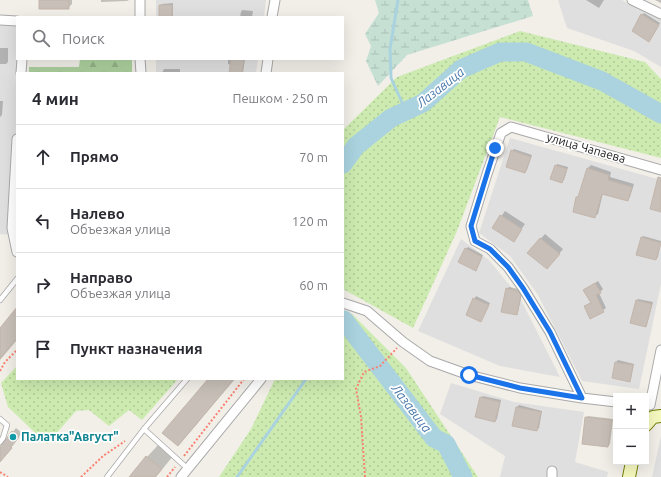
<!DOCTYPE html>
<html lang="ru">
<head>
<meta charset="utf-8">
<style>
	:root { --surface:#fff; --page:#f2f2f3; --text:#2b2b33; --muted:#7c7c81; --line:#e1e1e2 }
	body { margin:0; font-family:Ubuntu,sans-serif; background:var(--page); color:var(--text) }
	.controls { position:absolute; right:12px; bottom:12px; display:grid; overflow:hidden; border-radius:0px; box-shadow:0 4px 16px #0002 }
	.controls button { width:36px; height:36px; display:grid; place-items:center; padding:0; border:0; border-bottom:1px solid var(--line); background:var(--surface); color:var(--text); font:20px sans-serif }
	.stop { position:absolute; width:12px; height:12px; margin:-9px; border:3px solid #1a73e8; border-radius:50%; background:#fff }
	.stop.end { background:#1a73e8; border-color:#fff; box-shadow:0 1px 4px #0008 }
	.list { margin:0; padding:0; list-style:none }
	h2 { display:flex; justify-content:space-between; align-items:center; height:52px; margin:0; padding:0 16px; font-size:17px }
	h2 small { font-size:13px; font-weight:400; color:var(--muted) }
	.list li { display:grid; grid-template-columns:26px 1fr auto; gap:12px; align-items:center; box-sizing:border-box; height:64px; padding:0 16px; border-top:1px solid var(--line) }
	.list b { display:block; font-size:15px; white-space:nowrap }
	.list p { margin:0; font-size:13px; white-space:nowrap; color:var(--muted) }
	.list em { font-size:13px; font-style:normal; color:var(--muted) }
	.icon { flex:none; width:22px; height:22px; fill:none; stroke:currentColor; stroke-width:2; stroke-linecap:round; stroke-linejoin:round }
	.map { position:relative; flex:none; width:661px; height:477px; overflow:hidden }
	.search { position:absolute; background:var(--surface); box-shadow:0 4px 16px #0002; left:16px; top:16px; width:328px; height:44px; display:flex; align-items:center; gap:10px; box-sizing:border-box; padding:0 14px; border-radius:0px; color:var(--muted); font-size:15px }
	.panel { position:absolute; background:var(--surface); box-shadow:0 4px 16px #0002; left:16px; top:72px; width:328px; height:308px; border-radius:0px }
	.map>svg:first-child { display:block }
</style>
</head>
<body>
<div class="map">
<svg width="661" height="477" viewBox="0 0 661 477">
	<defs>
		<pattern id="grass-dots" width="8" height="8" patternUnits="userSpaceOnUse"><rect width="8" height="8" fill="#cdebb0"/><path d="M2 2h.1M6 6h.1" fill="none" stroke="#b0c997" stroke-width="1.8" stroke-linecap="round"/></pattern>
		<pattern id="forest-firs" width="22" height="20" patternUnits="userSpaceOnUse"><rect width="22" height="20" fill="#add19e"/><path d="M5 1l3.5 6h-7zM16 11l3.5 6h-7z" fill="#95b388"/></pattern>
		<pattern id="wetland-marsh" width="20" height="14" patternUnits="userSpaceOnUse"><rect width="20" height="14" fill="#c6e0d4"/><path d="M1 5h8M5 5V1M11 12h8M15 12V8" fill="none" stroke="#aac0b6"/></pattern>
	</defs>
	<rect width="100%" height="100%" fill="#f2efe9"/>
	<path fill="#e0dfdf" d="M156,0H266L264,17H156Z
		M558,0H622L639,10L661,20V67L634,51L567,28Z
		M0,22L17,24V59H24L17,73V129L15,154V235L0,234Z
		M156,59H258L256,73H156Z
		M510,138L661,180V284L639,389L582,381L538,295L510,256L479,233Z
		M461,239L489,260L520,298L560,377L500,366L418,331Z
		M451,383L514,402L584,412L575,462L608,472L607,477H500L505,456L440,414Z
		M661,436V477H652Z"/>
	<path fill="url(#grass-dots)" d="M520,31L645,62L661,79V158L500,117L457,231L413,328L343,289V130L397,77Z
		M343,314H352L406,368L478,477H219L251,429L275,379H343Z
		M17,366V379H178L142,420L129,410L109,426L89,410L76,411L47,444L8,407L1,383Z"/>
	<path fill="url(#forest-firs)" d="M80,59H132V73H29V67H79Z"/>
	<path fill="url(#wetland-marsh)" d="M375,0H528L533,16L407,55L378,86L366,61L371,46L365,34L379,13Z"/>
	<path fill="#0003" d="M40,0H72V4L68,8Z
		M101,0H129L127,1L101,2Z
		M586,0H604L599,8Z
		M655,0H661V3Z
		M173,3V17H160V5L162,4Z
		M242,10L253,11L252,17H240L241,12Z
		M644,13L660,23L651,39L642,15Z
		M0,48H8V62L6,64H0Z
		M228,59H245L243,73H230L231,65L228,64Z
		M164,69H180V73H162Z
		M0,101H3L2,115L0,117Z
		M514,149L532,155L527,170L525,172L512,151Z
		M557,164L568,167L564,180L562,182L556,166Z
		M591,165L611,172L610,177L634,184L630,197L628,200L603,193L598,214L595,216L577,197L580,195L588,168Z
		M505,211L525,224L513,241L493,228Z
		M545,234L563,249L551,264L528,253Z
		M643,236L661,241L658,257L656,259L641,238Z
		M468,247L483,255L477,268L466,249Z
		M598,281L603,289L599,293L606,308L591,318L585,306L591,302L584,290Z
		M509,287L519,289L522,293L518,312L516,314L507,289Z
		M476,296L490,303L481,320L467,314Z
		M638,299L653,302L647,324L645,326L637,300Z
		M17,309V340L0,360V329Z
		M618,360L634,364L631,379L629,381L616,362Z
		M209,379H235L190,432L178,444Z
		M483,396L501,400L497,419L495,421L481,398Z
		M519,405L542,411L539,428L537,430L513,425L517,407Z
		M588,416L613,419L610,444L608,446L586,418Z
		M16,428L22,433L7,453L0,454V448Z
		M159,444L173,456L156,477H130L147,457Z"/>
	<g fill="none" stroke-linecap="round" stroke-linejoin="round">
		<path stroke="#aad3df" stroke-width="3" d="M398,0L390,49L391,78L406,111
			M343,322L344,320
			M237,477L306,379"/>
		<path stroke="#aad3df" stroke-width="19" d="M343,164L356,146L391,118L423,103L461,69L500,52H526L602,81L661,114
			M344,320L434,438L446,444L463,477"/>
	</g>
	<path fill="#c7bfb8" stroke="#c4b6ab" d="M39,0H69V9H39Z
		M159,5H172V17H159Z
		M641,14L659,25L649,42L632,31Z
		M231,59H244L242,73H229Z
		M511,150L531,157L525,173L506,167Z
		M555,165L567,169L562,183L550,179Z
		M587,168L609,175L608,180L632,187L628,201L602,194L595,218L573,212L576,197H578Z
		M658,177L661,178V212L650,209Z
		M500,215L522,229L514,242L492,228Z
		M641,237L661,243L656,260L636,255Z
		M540,238L560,254L547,269L527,253Z
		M465,248L482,257L476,271L458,262Z
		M595,283L601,293L596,295L604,312L590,319L584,306L591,303L583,290Z
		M506,288L517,291L521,295L517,315L501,312Z
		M473,298L489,305L481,322L466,315Z
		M636,300L652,304L646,327L630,323Z
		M17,307V338L0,359V328Z
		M615,362L633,365L630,382L612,378Z
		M208,379H234L178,446L162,433Z
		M480,397L500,402L495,422L475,417Z
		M516,407L541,412L537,431L512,426Z
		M585,417L612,420L608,447L582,444Z
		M12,431L19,437L11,447L12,448L0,462V447Z
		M146,456L162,469L155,477H129Z"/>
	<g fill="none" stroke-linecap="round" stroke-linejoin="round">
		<g stroke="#a9a9a9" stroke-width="6">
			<path id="service" d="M0,300L17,279
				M0,419L7,425L3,438L0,442
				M144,429L187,379
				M107,477L144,429L188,469"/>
		</g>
		<g stroke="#a9a9a9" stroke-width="11">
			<path id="minor" d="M140,0V17
				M632,0L661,14
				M272,17L275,0
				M0,20L17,21
				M140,59L141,73
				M21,73L22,59
				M266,73L268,59
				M17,139L12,228L17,252
				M343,303L367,311L403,342L430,361L469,375L520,388L582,398L616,402
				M582,398L550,332L523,288L508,267L490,249L475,241L471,226L487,174L501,133L511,127L661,170
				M650,405L661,350
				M552,471V477
				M181,477L261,379"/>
		</g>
		<g stroke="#707d05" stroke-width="14">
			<path id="secondary" d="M646,425L653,417L661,416
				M629,477L632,462"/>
		</g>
		<path stroke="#fa8072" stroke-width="2" stroke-dasharray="2 2" stroke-linecap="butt" d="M0,371L5,362L17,350
			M184,456L244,379
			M0,472L8,477
			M81,477L103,456L125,441
			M167,477L175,467
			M365,477L361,417L356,389L364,372L380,366L397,348"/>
		<use href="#service" stroke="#fff" stroke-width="4.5"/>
		<use href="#minor" stroke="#fff" stroke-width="9"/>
		<use href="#secondary" stroke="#f7fabf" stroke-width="12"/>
	</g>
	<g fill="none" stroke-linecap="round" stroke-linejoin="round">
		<path stroke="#1a73e8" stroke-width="5" d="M469,375L520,388L582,398L550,332L523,288L508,267L490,249L475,241L471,226L495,148"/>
	</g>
	<circle fill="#0f9aa8" stroke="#fff" stroke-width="1.5" cx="13" cy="437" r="4"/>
	<g text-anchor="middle" stroke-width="3.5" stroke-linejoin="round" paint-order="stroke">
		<g font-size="12" fill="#222" stroke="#fff">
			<text transform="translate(586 148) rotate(16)" y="4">улица Чапаева</text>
		</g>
		<g font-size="12" font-weight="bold" fill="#0d838f" stroke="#fff" text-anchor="start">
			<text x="21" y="441">Палатка"Август"</text>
		</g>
		<g font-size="13" font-style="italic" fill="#4a7aab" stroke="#fff">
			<text transform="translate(440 87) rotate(-38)" y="5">Лазавица</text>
			<text transform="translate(412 408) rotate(53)" y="5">Лазавица</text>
		</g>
	</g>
</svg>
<div class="controls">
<button>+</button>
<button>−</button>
</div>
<div class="stop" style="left:469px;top:375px"></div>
<div class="stop end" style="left:495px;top:148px"></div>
<div class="search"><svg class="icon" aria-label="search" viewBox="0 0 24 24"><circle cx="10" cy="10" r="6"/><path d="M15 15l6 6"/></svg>Поиск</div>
<section class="panel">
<h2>4 мин<small>Пешком · 250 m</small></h2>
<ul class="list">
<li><svg class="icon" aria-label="ahead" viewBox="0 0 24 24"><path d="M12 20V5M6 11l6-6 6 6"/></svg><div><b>Прямо</b></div><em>70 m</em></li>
<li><svg class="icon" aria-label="left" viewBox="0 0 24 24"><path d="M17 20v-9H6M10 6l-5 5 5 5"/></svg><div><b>Налево</b><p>Объезжая улица</p></div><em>120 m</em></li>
<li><svg class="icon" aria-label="right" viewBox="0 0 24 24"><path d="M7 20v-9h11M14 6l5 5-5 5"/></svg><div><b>Направо</b><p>Объезжая улица</p></div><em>60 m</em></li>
<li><svg class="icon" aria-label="arrive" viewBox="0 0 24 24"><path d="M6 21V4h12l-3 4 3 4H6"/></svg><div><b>Пункт назначения</b></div></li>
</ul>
</section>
</div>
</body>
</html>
